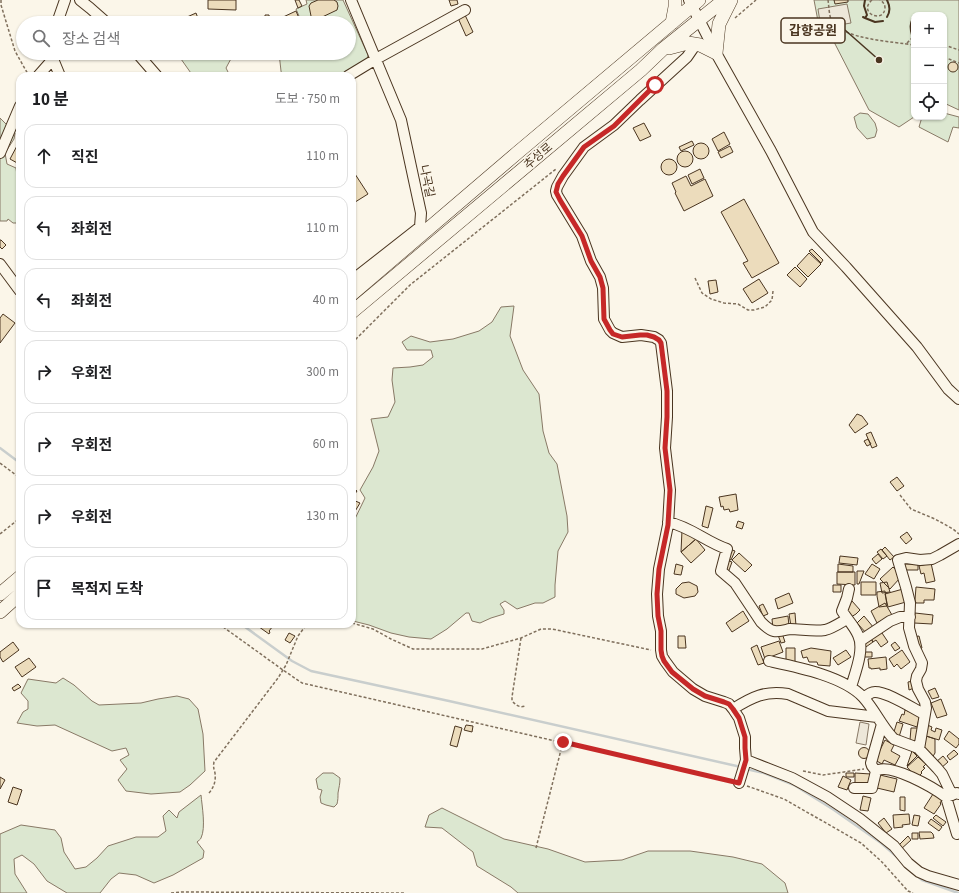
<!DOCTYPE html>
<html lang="ko">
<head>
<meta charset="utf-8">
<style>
	:root { --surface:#fff; --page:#f2f2f2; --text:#202124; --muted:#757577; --line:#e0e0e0 }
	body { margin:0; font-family:"Source Sans 3","Noto Sans KR",sans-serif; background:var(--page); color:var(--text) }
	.controls { position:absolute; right:12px; top:12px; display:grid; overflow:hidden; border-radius:8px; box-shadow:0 1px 3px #0004 }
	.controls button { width:36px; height:36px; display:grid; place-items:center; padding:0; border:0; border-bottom:1px solid var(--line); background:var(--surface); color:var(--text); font:20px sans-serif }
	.stop { position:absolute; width:12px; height:12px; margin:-9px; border:3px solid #c62828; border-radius:50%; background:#fff }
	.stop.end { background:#c62828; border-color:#fff; box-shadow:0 1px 4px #0008 }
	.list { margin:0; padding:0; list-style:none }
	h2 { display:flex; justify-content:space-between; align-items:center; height:52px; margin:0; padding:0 16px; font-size:17px }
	h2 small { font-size:13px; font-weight:400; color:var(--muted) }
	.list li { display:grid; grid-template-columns:26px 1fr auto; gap:12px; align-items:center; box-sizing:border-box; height:64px; margin:0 8px 8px; padding:0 8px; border:1px solid var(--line); border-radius:12px }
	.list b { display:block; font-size:15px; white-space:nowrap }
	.list em { font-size:13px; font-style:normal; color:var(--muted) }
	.icon { flex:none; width:22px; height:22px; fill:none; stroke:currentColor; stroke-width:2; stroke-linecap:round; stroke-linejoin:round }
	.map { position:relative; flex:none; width:959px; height:893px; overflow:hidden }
	.search { position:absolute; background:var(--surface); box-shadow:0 1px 3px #0004; left:16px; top:16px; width:340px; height:44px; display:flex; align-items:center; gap:10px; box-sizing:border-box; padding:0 14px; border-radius:22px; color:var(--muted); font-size:15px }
	.panel { position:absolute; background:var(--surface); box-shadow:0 1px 3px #0004; left:16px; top:72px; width:340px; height:556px; border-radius:12px }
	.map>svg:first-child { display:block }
</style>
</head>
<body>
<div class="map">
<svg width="959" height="893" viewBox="0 0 959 893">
	<rect width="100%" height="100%" fill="#fbf6e9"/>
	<path fill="#dce7d0" stroke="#887966" d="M306,0H343L368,55L367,60L364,64L343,76H282L281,71L279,53H349V23H302L296,9L307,4Z
		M814,0H959V110L944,103V15H914V117L899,127L869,110L833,40L821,37Z
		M189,53H234L226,68L230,76H193L181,59Z
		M860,113L868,114L875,123L877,130L875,137L867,139L857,128L854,117Z
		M944,113L959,117V128L953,127L948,142L919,127L922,117H944Z
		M0,118L15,133L14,139L5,153L7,164L16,168L18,183L19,201L20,203V223H13L8,219L7,221H0Z
		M514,306L510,336L523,370L539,394L543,431L549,453L557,464L567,516L568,532L558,551L555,585V597L543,603H535L517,609L505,601L500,604L504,610V614L491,618L480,623L472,621L469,613H466L447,629L431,639L409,637L391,633L369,625L353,621L352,620V554L353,550L352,546V525L365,498L360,490L373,467L379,451L371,419L388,417L395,402L392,380L393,368L410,367L423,365L433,357L431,350H407L402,342L411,336L430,342L453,339L479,331L492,322L501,307Z
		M63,678L74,685L92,701L99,705L141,703L158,699L177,696L189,699L198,709L203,734L205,771L190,785L180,792L151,794L126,791L118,780L127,769L120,760L129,755L126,748L112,751L55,725L37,726L17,723L23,712L28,709V701L21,693L28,679L56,683Z
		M323,773H333L340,778C340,784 339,787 338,793C338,797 338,800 337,804L334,807L326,805L321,803L320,797L322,790L318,789L316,779Z
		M201,795C202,806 206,828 201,838C201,839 198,841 197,842L204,851L203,858L173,875L154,883L136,875L119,873L111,879L100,893H67L47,881L34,864L22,855L14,859L15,874L27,893H0V834L21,825L55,830L61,838L64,852L75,869L86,867L97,858L108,846L136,837H158L166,831L163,816L169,810L177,818L179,812Z
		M442,808L504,839L548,849L585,862L622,860L648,851H690L733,857L762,864L785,883L788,893H518L511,887L477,866L473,852L442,828L425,827L429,815Z"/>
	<path fill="#ede7d9" stroke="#887966" d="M847,4L851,23L821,28L818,9Z
		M860,722L869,724L866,745L856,743Z"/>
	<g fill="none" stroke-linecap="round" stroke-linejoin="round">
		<path stroke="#c9cecd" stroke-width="2.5" d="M0,448L20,463
			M241,624L292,661L311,671L449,701L741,767
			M746,769L764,773L794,785L834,810L881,843L897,857
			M912,872L922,880L958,893"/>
	</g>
	<path fill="#ecdcbc" stroke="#4a3520" d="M208,0H236V10L208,9Z
		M295,0H299L302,6L298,8Z
		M318,0H334L337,2L338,6L337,10L318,19H314L311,16L309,6L311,3Z
		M449,0H457L458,4L451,6Z
		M834,0H848V2L835,4Z
		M296,11L301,23H283L281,18Z
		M196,13L199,21L195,23H190L187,17Z
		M265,15H269L270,23H265Z
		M465,15L473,32L466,36L458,18Z
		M160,17L169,18L168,23L160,22Z
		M236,17H242V23H236Z
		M948 67a5 5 0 1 1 10 0a5 5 0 1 1-10 0Z
		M644,123L651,136L640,141L633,128Z
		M724,132L730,144L718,151L712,139Z
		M692,141L694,145L681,151L679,147Z
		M693 151a8 8 0 1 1 16 0a8 8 0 1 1-16 0Z
		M18,144L20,145L19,164L10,159Z
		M730,146L733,152L721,158L718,152Z
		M677 159a8 8 0 1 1 16 0a8 8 0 1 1-16 0Z
		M661 167a8 8 0 1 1 16 0a8 8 0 1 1-16 0Z
		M700,169L704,178L692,184L688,175Z
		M355,174L368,194L352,204V175Z
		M686,176L691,186L705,179L713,196L684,211L675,193L676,192L672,183Z
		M744,199L779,263L752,278L743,263L748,261L721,212Z
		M0,240H1L6,245L2,249L0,247Z
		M812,249L823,260L821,263L809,251Z
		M809,253L821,264L808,277L797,266Z
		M795,267L807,279L800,287L787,275Z
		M759,279L768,293L752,303L743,289Z
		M716,280L718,292L710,294L708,281Z
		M3,314L15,323L0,343V318Z
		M857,414L862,416L868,424L855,433L849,425Z
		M871,432L877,446L872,448L866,434Z
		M868,439L871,444L867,446L864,441Z
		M897,477L904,486L897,491L890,482Z
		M352,487L357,491L352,498Z
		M736,494L738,510L730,512L729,509L724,510L723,506L721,507L719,497Z
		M353,500L360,503L354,513L352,512V502Z
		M706,506L713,508L708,528L702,526Z
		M738,521L744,523L742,529L736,527Z
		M682,530L696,539L681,552Z
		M907,532L912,539L906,544L900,537Z
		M696,539L705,550L691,563L681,552Z
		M885,547L894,557L890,560L882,550Z
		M730,549L735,551L731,560L726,558Z
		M881,549L887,556L883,559L877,552Z
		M739,553L752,565L745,572L732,560Z
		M878,554L882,559L876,564L872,559Z
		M840,556L858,558L857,565L839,563Z
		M726,560L732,562L728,573L723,572Z
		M931,563L935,581L926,583L924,573L921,574L919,566Z
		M676,564L683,566L681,575L674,574Z
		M838,564L853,566V572H838Z
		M872,564L880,569L874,579L865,574Z
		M901,564H918V570H903Z
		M893,567L898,572L896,574L900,578L890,589L880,579Z
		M857,571H864L859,584H857Z
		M837,572H855V585L837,584Z
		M689,582L697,586L698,592L695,596L684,598L676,594V589L682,583Z
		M861,582H876V595H861Z
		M887,582L890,592L882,593L880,583Z
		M833,585H841V592H833Z
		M916,587L935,589L934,600H924V603H916L915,600Z
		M903,589L906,602L888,607L885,594Z
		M885,591L887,606L879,607L877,596V592Z
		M789,593L793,603L778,609L775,599Z
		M852,601L860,610L856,614L851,617L845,609Z
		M885,603L892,615L877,623L871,611Z
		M763,604L768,614L763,616L759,606Z
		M743,611L749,621L732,632L726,623Z
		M795,613L796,626H791L789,614Z
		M915,613L933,615L932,624L914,623Z
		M788,616L789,626L773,629L772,619Z
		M864,616L874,628L867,634L857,623Z
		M255,624H271L273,626L269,631L270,632L269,634Z
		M880,630L888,642L881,647L876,640L873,642L870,637Z
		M289,633L295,636L290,643L285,640Z
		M782,633L785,642L781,643L778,635Z
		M678,636H685L686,648H678Z
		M919,636L922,648L917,650L913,637Z
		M870,637L873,642L863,649L861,642Z
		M779,641L783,652L765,659L761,647Z
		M13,642L19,650L3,662L0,657V652Z
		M895,642L900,648L895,651L891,645Z
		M757,645L764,663L758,665L751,648Z
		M786,648H795V662H786Z
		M811,648L831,651L830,666L818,665L817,662H809L807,657L803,658L801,651Z
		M846,650L851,657L838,665L833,658Z
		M902,650L910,662L901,669L897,664L894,667L889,659Z
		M862,652H872V657H862Z
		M886,657L887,669L880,670V668L871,669V668H869L868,659Z
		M29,658L36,667L22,677L15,667Z
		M913,681L914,688L909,690L908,682Z
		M18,684L21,687L14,691L12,688Z
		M935,688L939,697L932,699L928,691Z
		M941,699L947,715L937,718L931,703Z
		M905,710L920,715L917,727L899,721L902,714L904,715Z
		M897,722L903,724L899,737L893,735Z
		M925,724L932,727L931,730L935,732L936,728L942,730L939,740L923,735Z
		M466,725L473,726L472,732L464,730Z
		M455,726L462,728L457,747L450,745Z
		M911,728H918L917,742L910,740Z
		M949,731L959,739V744L956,748L944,739Z
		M923,735L935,739V753L932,758L923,748Z
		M885,740L894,745L891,751L900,756L895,765L884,760L882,764L875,760Z
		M858.5 753a5.5 5.5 0 1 1 11 0a5.5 5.5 0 1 1-11 0Z
		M954,750L958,754L950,760L947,756Z
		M912,751L917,756L907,766Z
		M943,756L948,762L941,768L936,762Z
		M918,757L926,764L923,767L925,768L921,772L922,773L917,778L907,767Z
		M846,773H854V777H846Z
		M855,773L871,774L870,783H863L862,786L855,785Z
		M880,775L897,779L894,792L877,788Z
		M843,776L851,780L847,790L838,787Z
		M0,777L5,780L0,789Z
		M13,787L22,790L17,805L8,802Z
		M933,794L942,800L940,803L941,804L934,814L924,808Z
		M863,796L871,798L868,811L860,810Z
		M900,797H905V811L900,810Z
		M909,814L910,824L902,825L903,827L894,828L893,815Z
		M914,815L920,816L918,826L912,825Z
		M936,815L946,822L943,826L933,818Z
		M884,818L892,829L886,833L878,823Z
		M931,819L942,827L939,831L928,823Z
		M919,832H931L933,834L934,838L920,839Z
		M912,833H918V839H912Z
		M908,836L911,840L900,850L898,846Z"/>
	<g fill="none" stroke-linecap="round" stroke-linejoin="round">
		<g stroke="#4a3520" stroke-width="12">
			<path id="minor" d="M80,0L90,8L107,23
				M351,0L401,120L421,213L420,227L360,274L352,280
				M689,0L716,53L771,151L813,232L846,267L917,347L948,389L959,399
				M57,23L65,0
				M696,44L687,57L640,100L614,125L584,147L563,176L557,187L556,191L557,195L582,236L591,261L600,277L603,288L604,319L610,330L613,333L622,337L641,335L654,337L659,340L661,343L667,391V417L665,448L670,490L668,525L659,569L657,594L658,616L661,631V650L662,656L665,661L673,672L693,689L705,696L724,702L729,704L733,709L739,718L745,737V748L746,760L739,783
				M137,53L157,76
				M53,59L60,76
				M38,76L53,59V53
				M348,76L376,59L465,10
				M0,153L20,106
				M0,264L20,291
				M668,522C691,527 706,542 727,549L726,552L721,571L735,583L761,622C765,626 769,630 774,631C779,632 785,630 790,629C801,629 813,632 825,630C833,628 840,623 847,619
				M849,589L847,598L842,611C847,619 854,626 858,635C865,649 855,673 851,687
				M860,641L890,621L900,617H910
				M769,661C797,667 843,676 863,697C874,709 881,725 892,737L894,739L918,748L937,768L942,774L952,795
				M864,698C867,695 871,692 875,692C888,692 912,708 924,714
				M733,709C752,697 766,690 788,694L828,711L877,717
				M919,749L926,708L925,702L918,689L916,681L917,676L921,669L922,663L914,646L909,628L910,603L906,587L898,560L906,558L920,560L932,559L940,555L959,544
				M746,760L792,778L827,797L860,819L894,846L908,863L919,872L928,876L959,885
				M876,771L872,766L871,763L882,724
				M854,788H872L876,771C890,762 934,788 946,797
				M957,834L946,797L957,793L959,794"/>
		</g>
		<g stroke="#4a3520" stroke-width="14">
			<path id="major" d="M672,23L675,7V0
				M669,48L688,43L700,45L716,53L719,24L731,0
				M352,294L517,153L699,0
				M352,312L641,70L663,49L724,0
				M0,594L20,577
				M0,612L20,594"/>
		</g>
		<path stroke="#7f6f5c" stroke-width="1.5" stroke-dasharray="3 2" stroke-linecap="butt" d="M1,0V5L15,51L29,76
			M828,0C829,6 829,17 832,21C841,39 895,42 914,45
			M872,0C857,13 884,24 885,8C885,4 883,2 880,0
			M735,18L756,0
			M914,23V30
			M907,43L914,36
			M944,45L959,50
			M944,57L959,63
			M695,278L702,293L711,299L724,303L738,304L748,310H754L765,307L772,300L773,291
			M352,343L410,285L556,169
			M0,463L20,478
			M900,495L911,509L935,519L953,529L959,534
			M0,534L20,518
			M352,623L373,629L391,639L413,649H482L521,638L541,629H552L651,650
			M219,624L283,670L302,683L730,781
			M521,638L512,697V701C516,705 519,708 525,706
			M803,771L823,775L864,769
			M747,786L784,799L861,843L881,861L908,891L913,893
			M209,793C214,787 216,781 215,773C214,769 213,767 214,762L278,678L286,665L298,636L307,624
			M536,848L563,742
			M171,893L182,892L404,893"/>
		<use href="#minor" stroke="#fbf6e9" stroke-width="10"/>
		<use href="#major" stroke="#fbf6e9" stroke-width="13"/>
		<path stroke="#4a3520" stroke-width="2" d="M887,0C890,6 891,11 887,17
			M918,15L925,13L932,15
			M863,17L865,18L867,15L864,6L865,0
			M865,18L875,22L883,21
			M912,35C910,28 910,24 913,18"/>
	</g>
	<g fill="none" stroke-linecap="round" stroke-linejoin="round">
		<path stroke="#c62828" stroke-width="5" d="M563,742L739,783L746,760L745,748V737L739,718L733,709L729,704L724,702L705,696L693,689L672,672L664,661L662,656L661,650V631L658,616L657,594L659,569L668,525L670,490L665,448L667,417V391L661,343L659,340L654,337L647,335H640L622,337L613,334L610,330L604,319L603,288L600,277L591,261L582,236L560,200L556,192L558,184L563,176L584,147L614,126L655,85"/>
	</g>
	<g text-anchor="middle" stroke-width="3" stroke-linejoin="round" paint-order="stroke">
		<g font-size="12" fill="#4a3520" stroke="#fbf6e9">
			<text transform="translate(538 156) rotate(-40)" y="4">추성로</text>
			<text transform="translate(427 181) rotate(78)" y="4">나곡길</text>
		</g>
	</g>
	<path fill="none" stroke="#4a3520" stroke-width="1.5" d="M879 60L845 30"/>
	<circle fill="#4a3520" stroke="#fbf6e9" stroke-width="1.5" cx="879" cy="60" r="4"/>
	<rect fill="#fbf6e9" stroke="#4a3520" stroke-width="1.5" x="781" y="18" width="64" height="25" rx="4"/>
	<g font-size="13" text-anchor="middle" font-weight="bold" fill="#4a3520">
		<text x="813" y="35">갑향공원</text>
	</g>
</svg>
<div class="controls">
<button>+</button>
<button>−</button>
<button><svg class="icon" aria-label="locate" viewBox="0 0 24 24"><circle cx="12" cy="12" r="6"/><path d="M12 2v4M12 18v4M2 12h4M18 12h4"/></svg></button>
</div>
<div class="stop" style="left:655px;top:85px"></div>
<div class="stop end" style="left:563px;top:742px"></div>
<div class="search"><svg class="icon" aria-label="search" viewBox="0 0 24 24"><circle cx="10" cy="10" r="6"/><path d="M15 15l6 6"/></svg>장소 검색</div>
<section class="panel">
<h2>10 분<small>도보 · 750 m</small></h2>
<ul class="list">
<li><svg class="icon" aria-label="ahead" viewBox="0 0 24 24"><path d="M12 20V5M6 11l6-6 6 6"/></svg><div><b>직진</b></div><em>110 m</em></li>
<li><svg class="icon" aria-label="left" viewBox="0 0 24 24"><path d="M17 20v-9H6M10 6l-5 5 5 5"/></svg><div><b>좌회전</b></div><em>110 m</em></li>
<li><svg class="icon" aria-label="left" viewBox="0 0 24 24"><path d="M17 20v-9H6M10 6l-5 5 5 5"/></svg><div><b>좌회전</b></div><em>40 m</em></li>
<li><svg class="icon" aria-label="right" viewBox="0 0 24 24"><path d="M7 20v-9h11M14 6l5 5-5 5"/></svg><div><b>우회전</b></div><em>300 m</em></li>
<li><svg class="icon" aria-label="right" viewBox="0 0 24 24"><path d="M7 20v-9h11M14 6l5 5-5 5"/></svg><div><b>우회전</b></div><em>60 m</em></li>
<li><svg class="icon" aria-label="right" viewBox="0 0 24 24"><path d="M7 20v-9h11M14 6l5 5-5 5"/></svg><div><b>우회전</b></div><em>130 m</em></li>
<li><svg class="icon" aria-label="arrive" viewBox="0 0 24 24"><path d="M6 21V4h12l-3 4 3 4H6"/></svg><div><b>목적지 도착</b></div></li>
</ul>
</section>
</div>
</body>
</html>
